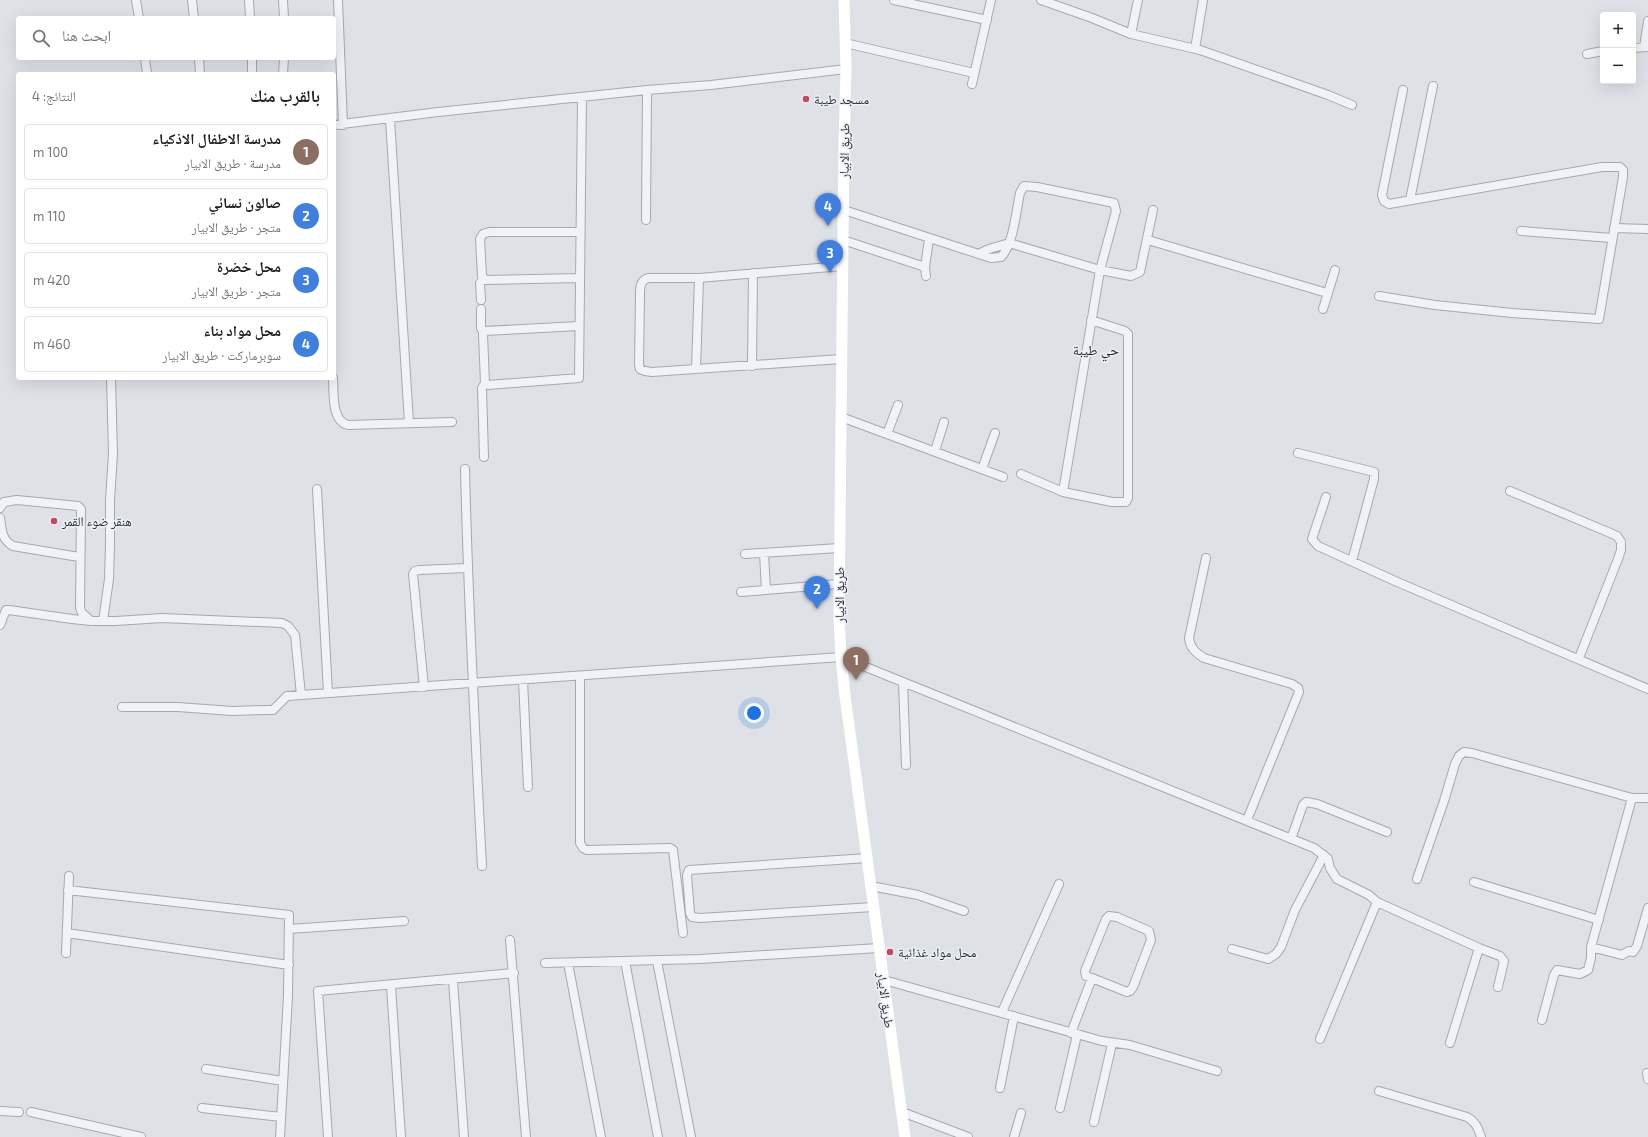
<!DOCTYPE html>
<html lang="ar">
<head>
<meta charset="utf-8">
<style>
	:root { --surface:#fff; --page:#f2f2f2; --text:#222; --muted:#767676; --line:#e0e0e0; --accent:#d93025 }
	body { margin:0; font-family:"Exo 2","Noto Naskh Arabic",sans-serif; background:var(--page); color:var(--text); direction:rtl }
	.controls { position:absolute; right:12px; top:12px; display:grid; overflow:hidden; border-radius:4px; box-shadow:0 4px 16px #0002 }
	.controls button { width:36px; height:36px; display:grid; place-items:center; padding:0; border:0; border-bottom:1px solid var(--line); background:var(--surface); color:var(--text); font:20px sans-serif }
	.you { position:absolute; left:754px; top:713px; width:14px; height:14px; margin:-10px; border:3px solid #fff; border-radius:50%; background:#1a73e8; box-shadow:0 0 0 6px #1a73e833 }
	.badge { display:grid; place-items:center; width:26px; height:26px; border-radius:50%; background:var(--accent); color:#fff; font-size:13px; font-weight:700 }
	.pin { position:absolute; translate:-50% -33px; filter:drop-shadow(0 1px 2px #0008) }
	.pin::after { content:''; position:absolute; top:21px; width:14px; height:12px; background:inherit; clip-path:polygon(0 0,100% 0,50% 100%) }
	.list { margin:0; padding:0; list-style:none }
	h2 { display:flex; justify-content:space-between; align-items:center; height:52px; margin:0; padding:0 16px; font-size:17px }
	h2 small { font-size:13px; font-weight:400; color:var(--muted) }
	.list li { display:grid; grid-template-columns:26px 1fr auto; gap:12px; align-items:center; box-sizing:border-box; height:56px; margin:0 8px 8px; padding:0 8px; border:1px solid var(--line); border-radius:4px }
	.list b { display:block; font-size:15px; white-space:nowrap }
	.list p { margin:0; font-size:13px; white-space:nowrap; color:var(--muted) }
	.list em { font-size:13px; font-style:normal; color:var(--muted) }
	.icon { flex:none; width:22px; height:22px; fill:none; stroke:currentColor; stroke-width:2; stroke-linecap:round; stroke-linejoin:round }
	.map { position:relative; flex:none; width:1648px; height:1137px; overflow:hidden; direction:ltr }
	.search { position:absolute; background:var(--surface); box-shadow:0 4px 16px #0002; left:16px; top:16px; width:320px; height:44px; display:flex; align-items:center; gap:10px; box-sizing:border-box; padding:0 14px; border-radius:4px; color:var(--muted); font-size:15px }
	.panel { position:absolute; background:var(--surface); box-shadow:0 4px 16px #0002; left:16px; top:72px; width:320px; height:308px; border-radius:4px; direction:rtl }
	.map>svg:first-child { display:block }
</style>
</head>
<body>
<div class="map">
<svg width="1648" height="1137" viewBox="0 0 1648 1137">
	<rect width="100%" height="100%" fill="#dee2e7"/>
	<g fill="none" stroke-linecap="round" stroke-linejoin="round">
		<g stroke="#a4a9b1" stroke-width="10">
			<path id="street" d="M136,0L139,18
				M192,0L194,18
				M249,0L250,18
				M283,0L284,18
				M338,0L343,125
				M894,0L987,20
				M1041,0L1092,18L1131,34L1200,50L1328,95L1352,105
				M1131,34L1138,0
				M845,43L974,73
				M1644,47L1648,21
				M1633,48L1648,47
				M1195,49L1203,0
				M1587,54L1603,51
				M145,58L147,74
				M199,58L200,74
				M252,58V74
				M283,74L284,58
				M972,84L991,0
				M390,119L409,423
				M334,125L438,112L647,90L711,85L846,69
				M1410,200L1433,86
				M844,210L991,258L1001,257C1014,243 1016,211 1020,193L1024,186L1037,187L1114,203L1116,211L1100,270L1063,492
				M646,220L647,90
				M1614,228L1648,229
				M1521,231L1612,238
				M843,240L925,267
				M1148,240L1327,293
				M979,254C989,247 999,247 1009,243L1100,270L1131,276L1140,272L1153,210
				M926,276L925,267L929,239
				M579,278L485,280L482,276L480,239L483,234L489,232H580
				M1379,296L1435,305L1512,313L1599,319L1623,177V170L1620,167H1602L1389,204L1384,201L1382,195L1403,90
				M481,300L480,283L484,278
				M481,309V328L483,332
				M1323,309L1335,270
				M579,326L484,331L483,334L485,383L488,385L579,378L582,98
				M841,359L652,372L645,371L640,369L639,365L640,295C640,287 640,281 648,278H699L842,266
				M752,366L753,273
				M696,369L699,278
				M333,378C334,392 331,421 348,425L452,422
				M841,417L1003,477
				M887,434L898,405
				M935,451L944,422
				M1298,453L1374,472V479L1352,561
				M484,457L482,388L485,383
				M465,469C468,602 475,734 482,866
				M982,469L995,433
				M1021,474L1063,492L1112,502H1126L1128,498V334L1125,331L1091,320
				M317,489L328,693
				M1510,491L1608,532L1617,536L1621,542V550L1618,559L1579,658
				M1326,497L1312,539L1318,546L1395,581L1648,689
				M0,508L4,502L17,500L78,506L81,509L80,608L82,613L91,621
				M0,518C2,530 1,539 13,546L79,557
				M764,553L766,590
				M745,554L839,548
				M1206,558L1189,638C1190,648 1196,653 1204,658L1292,684L1298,688L1299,692L1247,820
				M741,592L839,584
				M103,621L109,579L110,545V500L113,454L111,378
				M0,625L6,610H9L72,619L91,621H116L162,618L282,623L288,626L295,635L301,695
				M580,676V843L583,848L587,850L670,848L673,850L683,933
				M523,680L528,787
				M903,682L906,765
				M424,687L413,574L415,571L419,570L467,568
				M122,707H178L232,711L267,710H273L287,696L841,657L1314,848L1328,859L1330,868L1337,879L1369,895L1377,902L1479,948L1500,956L1504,961L1498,987
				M1291,839L1303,805L1306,802L1317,804L1387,832
				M867,858L689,870L687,875L690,913L692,917L700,918L873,907
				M1417,879L1444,801L1455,764L1459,756L1464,752L1472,753L1632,798H1648
				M1474,882L1599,920
				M871,886L918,895L964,911
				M68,890L289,915L288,996L280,1137
				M1109,916L1117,917L1149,931L1151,940L1133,987L1130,991L1127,992L1092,978L1086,976L1085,971L1106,919Z
				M289,929L404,921
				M67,933L289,965
				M510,940L526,1137
				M1591,947L1622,955L1629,951L1633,952L1637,946L1648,908
				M1232,949L1268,959L1276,954L1281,947L1295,910L1324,855
				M66,953L69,876
				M625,961L658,1137
				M657,961L691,1137
				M545,963L700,959L879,948
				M568,963L601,1137
				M453,980L464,1137
				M884,980L1102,1041L1130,1045L1217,1071
				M391,986L401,1137
				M1002,1012L1059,884
				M1542,1020L1554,975L1557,970L1580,974L1588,970L1591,958V947L1632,798
				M1071,1033L1092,978
				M1320,1039L1377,902
				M1450,1043L1479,948
				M206,1069L283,1081
				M1647,1073L1648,1079
				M1000,1088L1014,1016
				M1379,1091L1467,1117C1476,1122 1478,1128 1481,1137
				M202,1108L281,1117
				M1060,1108L1077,1035
				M0,1111L19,1112
				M31,1112L141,1137
				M902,1112L968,1137
				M1094,1122L1112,1044
				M328,1137L318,991L514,973
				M1014,1137L1021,1113"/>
		</g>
		<use href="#street" stroke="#f0f2f6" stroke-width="8"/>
		<path stroke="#fff" stroke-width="11" d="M844,0L846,69L844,147L839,617L841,657L845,696L905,1137"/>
	</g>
	<g fill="#c9465b" stroke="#edf0f5" stroke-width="1.5">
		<circle cx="806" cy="99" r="4"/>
		<circle cx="54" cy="521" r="4"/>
		<circle cx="890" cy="952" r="4"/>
	</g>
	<g text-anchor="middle" stroke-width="3" stroke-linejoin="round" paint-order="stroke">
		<g font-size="13" fill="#28303d" stroke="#edf0f5" text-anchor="start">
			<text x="814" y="104">مسجد طيبة</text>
			<text x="62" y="526">هنقر ضوء القمر</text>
			<text x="898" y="957">محل مواد غذائية</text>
		</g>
		<g font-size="13" fill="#28303d" stroke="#edf0f5">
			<text transform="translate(844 151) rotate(-89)" y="5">طريق الابيار</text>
			<text transform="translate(839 595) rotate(-90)" y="5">طريق الابيار</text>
			<text transform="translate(886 1000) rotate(82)" y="5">طريق الابيار</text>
		</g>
		<g font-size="14" fill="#1a212e" stroke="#edf0f5">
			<text x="1096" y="355">حي طيبة</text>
		</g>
	</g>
</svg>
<div class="controls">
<button>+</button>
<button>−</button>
</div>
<div class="you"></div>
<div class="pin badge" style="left:856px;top:680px;background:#8d6e63">1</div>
<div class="pin badge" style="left:817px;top:609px;background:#3f7fe0">2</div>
<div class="pin badge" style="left:830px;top:273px;background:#3f7fe0">3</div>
<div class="pin badge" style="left:828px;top:226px;background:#3f7fe0">4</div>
<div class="search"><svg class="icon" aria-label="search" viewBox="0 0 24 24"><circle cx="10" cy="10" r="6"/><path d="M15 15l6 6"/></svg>ابحث هنا</div>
<section class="panel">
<h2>بالقرب منك<small>النتائج: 4</small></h2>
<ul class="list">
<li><span class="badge" style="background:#8d6e63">1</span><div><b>مدرسة الاطفال الاذكياء</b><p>مدرسة · طريق الابيار</p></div><em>100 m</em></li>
<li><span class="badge" style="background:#3f7fe0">2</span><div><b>صالون نسائي</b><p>متجر · طريق الابيار</p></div><em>110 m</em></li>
<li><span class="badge" style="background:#3f7fe0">3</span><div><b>محل خضرة</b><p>متجر · طريق الابيار</p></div><em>420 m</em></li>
<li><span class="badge" style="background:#3f7fe0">4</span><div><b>محل مواد بناء</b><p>سوبرماركت · طريق الابيار</p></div><em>460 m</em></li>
</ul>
</section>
</div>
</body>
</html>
